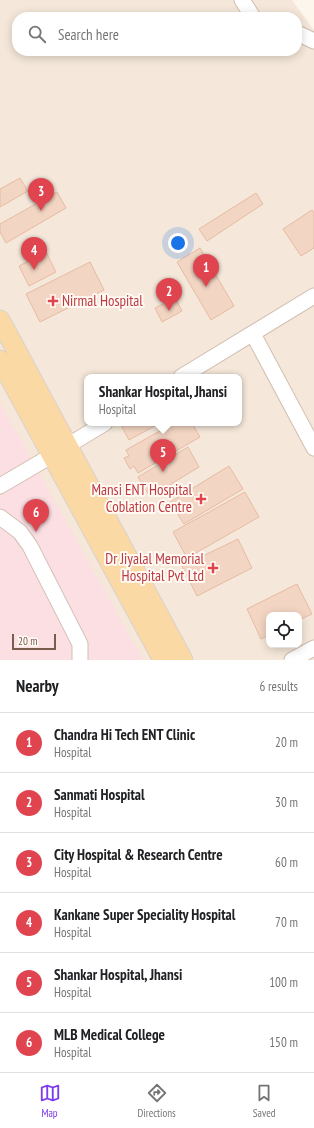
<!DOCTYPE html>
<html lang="en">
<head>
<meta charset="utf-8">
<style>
	:root { --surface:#fff; --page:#f6f6f6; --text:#202124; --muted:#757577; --line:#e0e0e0; --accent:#7c3aed }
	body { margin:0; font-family:"PT Sans Narrow",sans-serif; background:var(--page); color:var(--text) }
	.controls { position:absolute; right:12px; bottom:12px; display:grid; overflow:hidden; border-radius:8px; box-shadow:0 2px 10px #0003 }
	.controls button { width:36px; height:36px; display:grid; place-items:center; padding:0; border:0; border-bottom:1px solid var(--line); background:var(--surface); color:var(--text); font:20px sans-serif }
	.scale { position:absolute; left:12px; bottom:10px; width:44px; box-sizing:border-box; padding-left:4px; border:2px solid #7a5c4d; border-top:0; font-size:11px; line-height:14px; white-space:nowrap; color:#7a5c4d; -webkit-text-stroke:3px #fffaf3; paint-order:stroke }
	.you { position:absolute; left:178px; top:243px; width:14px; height:14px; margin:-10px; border:3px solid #fff; border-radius:50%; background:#1a73e8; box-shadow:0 0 0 6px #1a73e833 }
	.badge { display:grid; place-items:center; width:26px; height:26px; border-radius:50%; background:var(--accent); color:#fff; font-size:13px; font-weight:700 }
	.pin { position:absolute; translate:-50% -33px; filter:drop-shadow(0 1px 2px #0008) }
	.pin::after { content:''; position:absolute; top:21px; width:14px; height:12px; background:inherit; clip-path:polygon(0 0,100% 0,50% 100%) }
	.popup { position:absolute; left:84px; top:374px; width:158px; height:52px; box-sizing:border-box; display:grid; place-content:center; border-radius:8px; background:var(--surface); filter:drop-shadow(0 1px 3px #0005); font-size:13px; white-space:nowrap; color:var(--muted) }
	.popup b { font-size:15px; color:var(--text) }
	.popup::after { content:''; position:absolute; left:50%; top:100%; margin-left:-8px; border:8px solid transparent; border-top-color:var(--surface) }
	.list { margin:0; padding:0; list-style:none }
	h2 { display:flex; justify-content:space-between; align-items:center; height:52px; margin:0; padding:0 16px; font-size:17px }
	h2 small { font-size:13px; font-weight:400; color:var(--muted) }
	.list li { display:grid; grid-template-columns:26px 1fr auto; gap:12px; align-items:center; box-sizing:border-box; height:60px; padding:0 16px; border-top:1px solid var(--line) }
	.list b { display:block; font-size:15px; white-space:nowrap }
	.list p { margin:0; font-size:13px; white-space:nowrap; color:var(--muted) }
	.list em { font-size:13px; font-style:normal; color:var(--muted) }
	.icon { flex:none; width:22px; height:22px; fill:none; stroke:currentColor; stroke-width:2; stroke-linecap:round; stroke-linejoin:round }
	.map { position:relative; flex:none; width:314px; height:660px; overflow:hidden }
	.search { position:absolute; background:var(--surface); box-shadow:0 2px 10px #0003; left:12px; right:12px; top:12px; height:44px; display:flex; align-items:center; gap:10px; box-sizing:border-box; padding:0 14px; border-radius:16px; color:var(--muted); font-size:15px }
	.sheet { height:412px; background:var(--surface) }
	nav { display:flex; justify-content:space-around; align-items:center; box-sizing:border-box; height:56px; border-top:1px solid var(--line); background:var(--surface); font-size:11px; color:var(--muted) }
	nav a { display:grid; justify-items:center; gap:2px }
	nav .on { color:var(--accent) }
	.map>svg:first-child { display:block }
</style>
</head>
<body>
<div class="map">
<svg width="314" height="660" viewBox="0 0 314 660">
	<rect width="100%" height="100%" fill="#fdf6ec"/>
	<path fill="#f5e8da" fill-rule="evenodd" d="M0,0H292L314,30V660H0ZM17,17H297V51H17ZM87,377H239V423H87ZM269,615H299V645H269Z"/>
	<path fill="#fbdfe3" d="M0,403L143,660H0Z"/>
	<path fill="#f3d5c3" stroke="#e6bba3" d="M20,178L28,191L0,207V189Z
		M57,192L66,208L6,243L0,232V224Z
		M256,193L263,204L207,241L199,229Z
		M312,210L314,213V248L301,256L283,229Z
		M200,248L234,306L211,320L177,262Z
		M46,252L56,272L29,286L19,266Z
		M90,262L104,290L40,322L26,294Z
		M175,298L182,311L162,322L155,308Z
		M120,423H160L129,440Z
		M174,423H192L200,437L138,473L134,466L130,469L124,458L129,456L126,450Z
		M188,447L199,467L150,497L138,477Z
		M229,466L243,489L184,524L170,502Z
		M245,492L259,517L187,558L173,532Z
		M238,539L252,568L197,596L182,566Z
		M297,584L312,614L299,620V615H269V635L261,639L247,609Z"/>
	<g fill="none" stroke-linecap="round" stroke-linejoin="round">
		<g stroke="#d1beb0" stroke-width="17">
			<path id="minor" d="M242,0L253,17
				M297,33L314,41
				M253,334L314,448
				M181,377L314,296
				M67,446L105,423
				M0,486L51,456
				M0,517L20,532L30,546L80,644V660
				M292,660L314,648"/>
		</g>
		<g stroke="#dad1cd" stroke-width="21">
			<path id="major" d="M0,320L183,660
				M0,360L163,660"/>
		</g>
		<use href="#minor" stroke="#fff" stroke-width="15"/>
		<use href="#major" stroke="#fbd9a5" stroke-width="19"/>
	</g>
	<g fill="#e0444e" stroke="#fffaf3" stroke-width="1.5">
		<path d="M51 295h4v4h4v4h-4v4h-4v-4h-4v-4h4z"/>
		<path d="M199 493h4v4h4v4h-4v4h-4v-4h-4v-4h4z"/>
		<path d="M211 562h4v4h4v4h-4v4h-4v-4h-4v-4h4z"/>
	</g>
	<g text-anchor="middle" stroke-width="4" stroke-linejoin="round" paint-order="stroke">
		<g font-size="15" fill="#be3a42" stroke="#fffaf3" text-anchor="end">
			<text x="62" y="306" text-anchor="start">Nirmal Hospital</text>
			<text x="192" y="495">Mansi ENT Hospital<tspan x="192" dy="17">Coblation Centre</tspan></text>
			<text x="204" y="564">Dr Jiyalal Memorial<tspan x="204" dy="17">Hospital Pvt Ltd</tspan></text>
		</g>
	</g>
</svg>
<div class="controls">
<button><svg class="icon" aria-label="locate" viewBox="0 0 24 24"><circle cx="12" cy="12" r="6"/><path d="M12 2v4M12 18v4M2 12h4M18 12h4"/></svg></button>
</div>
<div class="scale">20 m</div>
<div class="you"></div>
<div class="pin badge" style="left:206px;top:287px;background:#e0444e">1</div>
<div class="pin badge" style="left:169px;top:311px;background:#e0444e">2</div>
<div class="pin badge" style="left:41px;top:211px;background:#e0444e">3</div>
<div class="pin badge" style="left:34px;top:270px;background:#e0444e">4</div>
<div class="pin badge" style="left:163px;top:472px;background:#e0444e">5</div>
<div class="popup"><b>Shankar Hospital, Jhansi</b>Hospital</div>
<div class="pin badge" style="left:36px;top:532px;background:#e0444e">6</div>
<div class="search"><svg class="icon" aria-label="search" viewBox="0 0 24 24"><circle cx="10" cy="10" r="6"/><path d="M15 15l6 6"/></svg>Search here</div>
</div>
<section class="sheet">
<h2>Nearby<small>6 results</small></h2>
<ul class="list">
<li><span class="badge" style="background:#e0444e">1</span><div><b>Chandra Hi Tech ENT Clinic</b><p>Hospital</p></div><em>20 m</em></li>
<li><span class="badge" style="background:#e0444e">2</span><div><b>Sanmati Hospital</b><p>Hospital</p></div><em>30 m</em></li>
<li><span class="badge" style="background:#e0444e">3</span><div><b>City Hospital &amp; Research Centre</b><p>Hospital</p></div><em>60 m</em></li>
<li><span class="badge" style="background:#e0444e">4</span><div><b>Kankane Super Speciality Hospital</b><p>Hospital</p></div><em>70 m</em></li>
<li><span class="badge" style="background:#e0444e">5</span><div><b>Shankar Hospital, Jhansi</b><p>Hospital</p></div><em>100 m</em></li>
<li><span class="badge" style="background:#e0444e">6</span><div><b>MLB Medical College</b><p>Hospital</p></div><em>150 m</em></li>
</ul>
</section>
<nav>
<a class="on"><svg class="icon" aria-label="map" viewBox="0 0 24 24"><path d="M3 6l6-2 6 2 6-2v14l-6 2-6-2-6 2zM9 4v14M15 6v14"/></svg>Map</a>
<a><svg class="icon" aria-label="directions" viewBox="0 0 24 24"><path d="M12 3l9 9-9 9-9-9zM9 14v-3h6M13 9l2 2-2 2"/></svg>Directions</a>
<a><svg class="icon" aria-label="saved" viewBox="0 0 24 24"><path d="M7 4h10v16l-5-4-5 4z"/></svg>Saved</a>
</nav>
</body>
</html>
